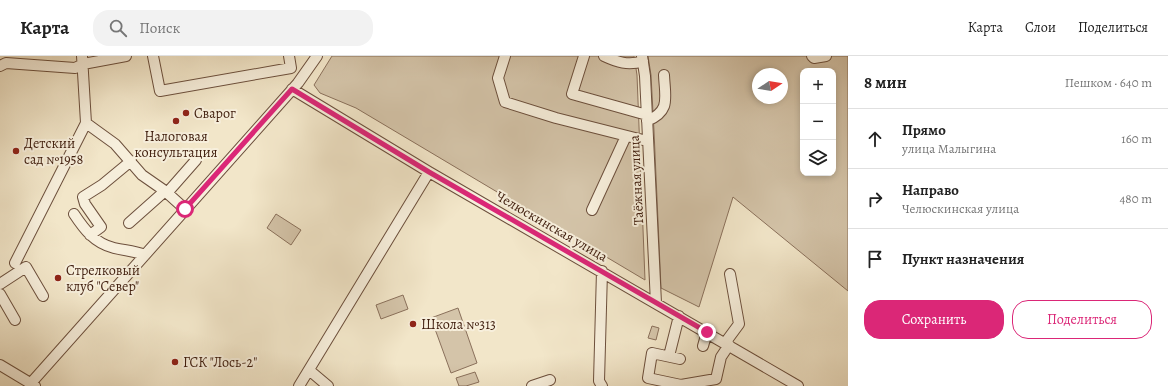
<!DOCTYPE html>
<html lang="ru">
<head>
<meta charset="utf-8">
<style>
	:root { --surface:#fff; --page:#f2f2f2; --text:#222; --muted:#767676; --line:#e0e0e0; --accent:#db2777 }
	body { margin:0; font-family:Alegreya,serif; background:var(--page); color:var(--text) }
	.controls { position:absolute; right:12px; top:12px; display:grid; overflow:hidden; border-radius:8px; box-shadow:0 2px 6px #0003 }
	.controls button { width:36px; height:36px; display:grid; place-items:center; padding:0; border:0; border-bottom:1px solid var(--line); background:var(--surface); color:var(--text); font:20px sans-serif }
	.compass { position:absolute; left:752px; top:12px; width:36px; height:36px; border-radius:50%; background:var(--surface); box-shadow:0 2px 6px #0003; rotate:78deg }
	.stop { position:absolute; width:12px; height:12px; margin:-9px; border:3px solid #db2777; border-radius:50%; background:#fff }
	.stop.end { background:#db2777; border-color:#fff; box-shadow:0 1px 4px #0008 }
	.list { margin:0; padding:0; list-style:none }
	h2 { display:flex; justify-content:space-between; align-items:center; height:52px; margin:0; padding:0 16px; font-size:17px }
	h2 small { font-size:13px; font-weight:400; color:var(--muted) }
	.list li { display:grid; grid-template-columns:26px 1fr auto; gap:12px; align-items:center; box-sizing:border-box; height:60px; padding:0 16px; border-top:1px solid var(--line) }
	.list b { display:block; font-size:15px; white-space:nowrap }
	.list p { margin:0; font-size:13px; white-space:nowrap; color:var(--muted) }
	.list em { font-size:13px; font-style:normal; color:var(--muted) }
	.actions { display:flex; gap:8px; padding:12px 16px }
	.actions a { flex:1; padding:9px 0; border:1px solid var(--accent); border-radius:16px; text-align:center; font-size:14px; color:var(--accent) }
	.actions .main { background:var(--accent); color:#fff }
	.icon { flex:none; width:22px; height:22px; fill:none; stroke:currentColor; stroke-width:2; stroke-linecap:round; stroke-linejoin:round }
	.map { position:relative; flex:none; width:848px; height:330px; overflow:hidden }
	header { display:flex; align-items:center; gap:24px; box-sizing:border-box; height:56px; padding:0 20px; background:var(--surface); border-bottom:1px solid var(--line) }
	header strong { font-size:19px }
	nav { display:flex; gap:22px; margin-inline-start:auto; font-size:14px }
	.search { width:280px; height:36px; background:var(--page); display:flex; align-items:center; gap:10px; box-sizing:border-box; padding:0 14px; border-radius:16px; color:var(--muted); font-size:15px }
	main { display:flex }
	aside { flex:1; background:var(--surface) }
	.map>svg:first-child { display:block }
</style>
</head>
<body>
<header>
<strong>Карта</strong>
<div class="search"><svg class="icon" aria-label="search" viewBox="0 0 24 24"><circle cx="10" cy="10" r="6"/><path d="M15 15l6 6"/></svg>Поиск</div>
<nav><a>Карта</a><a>Слои</a><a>Поделиться</a></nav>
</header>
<main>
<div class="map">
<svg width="848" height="330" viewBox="0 0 848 330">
	<rect width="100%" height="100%" fill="#f2e6c9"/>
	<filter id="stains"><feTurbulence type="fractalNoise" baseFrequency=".005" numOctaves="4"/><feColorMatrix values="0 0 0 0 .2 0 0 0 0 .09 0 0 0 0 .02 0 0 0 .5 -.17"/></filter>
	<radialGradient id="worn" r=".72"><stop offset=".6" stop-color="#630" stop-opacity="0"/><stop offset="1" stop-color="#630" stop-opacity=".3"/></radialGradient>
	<path fill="#d4c4a9" stroke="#8a705b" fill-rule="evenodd" d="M332,0H634L637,19L645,224L356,52L320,37L314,29Z
		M648,0H848V235L733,141L699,251L661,232L654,75L651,19ZM803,15H833V117H803ZM758,18H782V42H758Z
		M276,158L301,174L291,189L267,172Z
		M403,239L408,253L381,263L376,249Z
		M458,252L477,307L451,317L431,262Z
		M652,270L659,272L656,284L648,282Z
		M475,316L479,326L466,330H459L456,322Z"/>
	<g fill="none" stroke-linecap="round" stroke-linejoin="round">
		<g stroke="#6c4f3c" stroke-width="12">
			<path id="minor" d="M153,0L160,35L291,12L289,0
				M505,0L498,22L505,46L556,62L647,85
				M584,0L572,38L647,59
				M604,0C617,6 628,10 643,5
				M642,0L645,20L656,247
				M812,0L814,2L826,0
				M0,10L6,7L75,12L83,8L126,0
				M292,33L429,116L798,330
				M647,65C671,55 665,42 664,19
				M86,67L115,88L142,119L165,135L185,153
				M167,137L196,104
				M592,154L626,80
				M74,158C84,173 94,187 114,192C126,195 132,194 145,199
				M129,167L165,135
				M90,179L101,171L85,148L83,141L102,129L131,105
				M15,207L86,67L82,0
				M602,215L599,325L602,330
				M0,228L26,211L43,240
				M0,238L15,264
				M725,287L739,268L730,218
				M703,290L707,276
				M669,300L679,260
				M680,303L652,297L648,322L681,329L716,323L721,301L729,289
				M0,309L35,330
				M309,314L328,330
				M31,327L298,27L317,0
				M299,330L429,116
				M532,330L550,324"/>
		</g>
		<use href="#minor" stroke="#f7efdc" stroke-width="10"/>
	</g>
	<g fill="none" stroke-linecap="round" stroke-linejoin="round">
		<path stroke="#db2777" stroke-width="5" d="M185,153L292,33L429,116L707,276"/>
	</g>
	<g fill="#8f2418" stroke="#f7efdc" stroke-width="1.5">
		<circle cx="186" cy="57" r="4"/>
		<circle cx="176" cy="65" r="4"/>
		<circle cx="16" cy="95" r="4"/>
		<circle cx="58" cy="222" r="4"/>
		<circle cx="413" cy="268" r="4"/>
		<circle cx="175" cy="306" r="4"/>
	</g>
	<g text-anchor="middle" stroke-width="4" stroke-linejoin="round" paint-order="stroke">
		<g font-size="14" fill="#3f1d0d" stroke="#f7efdc" text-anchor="start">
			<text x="194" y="62">Сварог</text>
			<text x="176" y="85" text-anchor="middle">Налоговая<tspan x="176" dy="16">консультация</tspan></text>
			<text x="24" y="92">Детский<tspan x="24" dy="16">сад №1958</tspan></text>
			<text x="66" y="219">Стрелковый<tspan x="66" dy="16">клуб "Север"</tspan></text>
			<text x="421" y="273">Школа №313</text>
			<text x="183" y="311">ГСК "Лось-2"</text>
		</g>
		<g font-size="14" fill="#3f1d0d" stroke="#f7efdc">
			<text transform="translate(636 124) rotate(-93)" y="5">Таёжная улица</text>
			<text transform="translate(552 170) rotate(30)" y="5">Челюскинская улица</text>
		</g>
	</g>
	<rect width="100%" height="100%" filter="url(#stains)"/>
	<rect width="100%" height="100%" fill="url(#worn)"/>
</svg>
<div class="controls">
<button>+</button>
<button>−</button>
<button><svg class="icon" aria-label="layers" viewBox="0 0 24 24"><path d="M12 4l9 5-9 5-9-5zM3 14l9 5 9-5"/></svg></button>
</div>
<svg class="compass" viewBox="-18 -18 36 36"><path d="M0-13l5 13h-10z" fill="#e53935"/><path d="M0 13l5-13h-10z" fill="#767676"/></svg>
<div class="stop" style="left:185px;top:153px"></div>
<div class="stop end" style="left:707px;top:276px"></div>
</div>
<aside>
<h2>8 мин<small>Пешком · 640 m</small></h2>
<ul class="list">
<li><svg class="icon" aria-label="ahead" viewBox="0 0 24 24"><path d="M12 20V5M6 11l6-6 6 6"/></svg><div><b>Прямо</b><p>улица Малыгина</p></div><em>160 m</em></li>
<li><svg class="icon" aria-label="right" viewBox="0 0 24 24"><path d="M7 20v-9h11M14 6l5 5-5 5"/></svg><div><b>Направо</b><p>Челюскинская улица</p></div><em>480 m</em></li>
<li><svg class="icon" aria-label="arrive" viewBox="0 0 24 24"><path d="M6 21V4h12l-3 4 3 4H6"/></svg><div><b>Пункт назначения</b></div></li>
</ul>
<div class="actions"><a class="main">Сохранить</a><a>Поделиться</a></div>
</aside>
</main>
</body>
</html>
